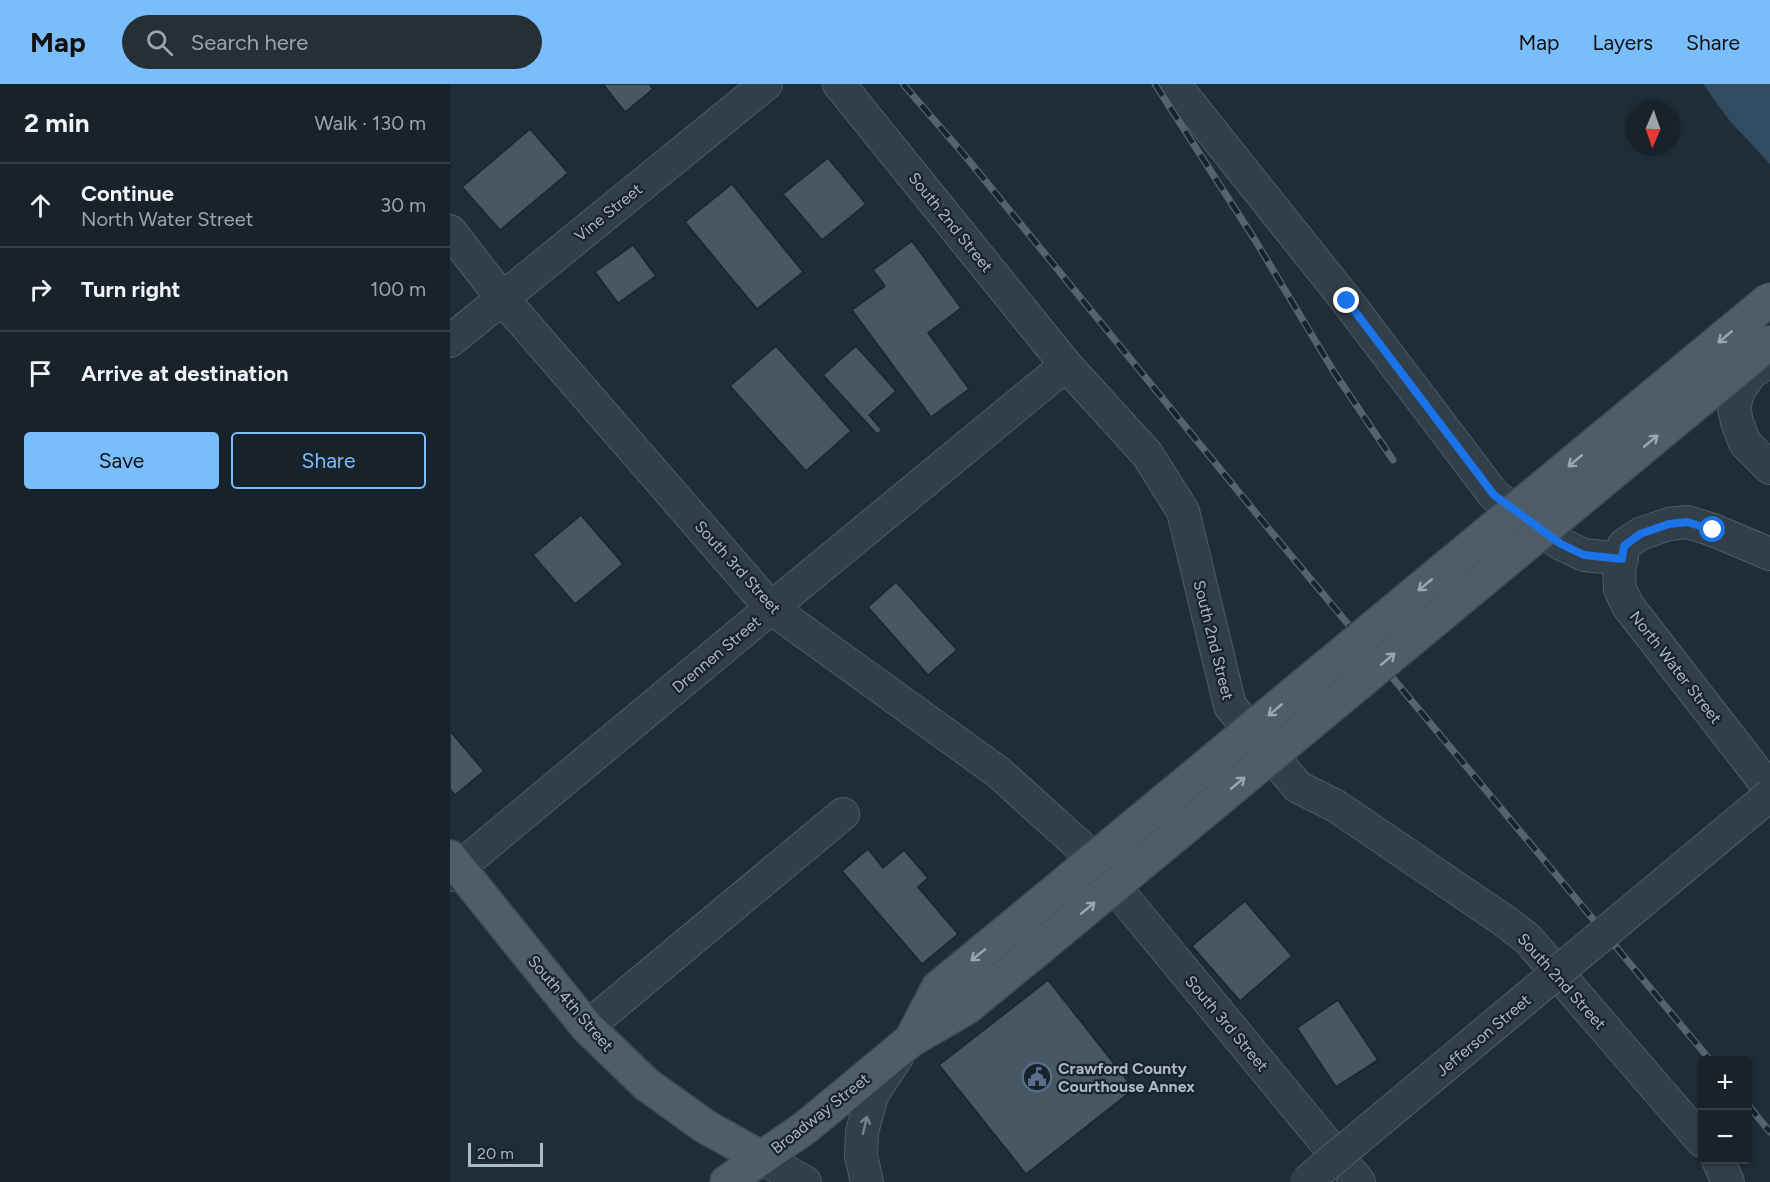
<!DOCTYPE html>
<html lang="en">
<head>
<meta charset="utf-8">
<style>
	:root { --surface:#17222a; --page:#242f36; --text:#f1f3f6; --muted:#9ea4a8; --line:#363f47; --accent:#7abdfc }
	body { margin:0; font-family:Figtree,sans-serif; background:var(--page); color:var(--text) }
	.controls { position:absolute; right:18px; bottom:18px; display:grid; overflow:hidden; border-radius:6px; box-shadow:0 2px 4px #0004 }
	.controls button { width:54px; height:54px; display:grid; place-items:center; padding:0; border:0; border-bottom:2px solid var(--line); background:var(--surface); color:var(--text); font:30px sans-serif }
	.compass { position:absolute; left:1176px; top:18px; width:54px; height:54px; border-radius:50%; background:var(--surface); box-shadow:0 2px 4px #0004; rotate:182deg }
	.scale { position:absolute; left:18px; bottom:15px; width:75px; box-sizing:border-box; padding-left:6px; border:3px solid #adb9c5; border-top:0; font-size:16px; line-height:21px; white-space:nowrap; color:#adb9c5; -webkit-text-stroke:4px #18232d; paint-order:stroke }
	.stop { position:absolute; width:18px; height:18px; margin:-14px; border:4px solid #1a73e8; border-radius:50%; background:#fff }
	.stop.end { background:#1a73e8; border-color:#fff; box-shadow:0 2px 6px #0008 }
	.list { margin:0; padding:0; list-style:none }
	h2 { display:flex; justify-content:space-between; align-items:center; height:78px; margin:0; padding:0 24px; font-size:26px }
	h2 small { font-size:20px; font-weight:400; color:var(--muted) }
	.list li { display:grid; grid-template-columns:39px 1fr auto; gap:18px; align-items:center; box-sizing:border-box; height:84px; padding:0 24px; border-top:2px solid var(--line) }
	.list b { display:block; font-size:22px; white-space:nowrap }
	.list p { margin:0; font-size:20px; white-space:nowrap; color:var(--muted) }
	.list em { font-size:20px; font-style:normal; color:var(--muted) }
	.actions { display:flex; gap:12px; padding:18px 24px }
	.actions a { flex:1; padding:14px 0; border:2px solid var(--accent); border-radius:6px; text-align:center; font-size:21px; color:var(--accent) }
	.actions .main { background:var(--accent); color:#111 }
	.icon { flex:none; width:33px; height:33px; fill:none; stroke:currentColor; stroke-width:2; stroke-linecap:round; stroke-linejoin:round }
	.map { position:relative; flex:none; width:1320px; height:1098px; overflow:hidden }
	header { display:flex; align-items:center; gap:36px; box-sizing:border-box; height:84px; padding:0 30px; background:var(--accent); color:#111 }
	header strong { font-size:28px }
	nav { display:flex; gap:33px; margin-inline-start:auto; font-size:21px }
	.search { width:420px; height:54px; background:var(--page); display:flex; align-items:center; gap:15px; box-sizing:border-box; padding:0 21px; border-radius:33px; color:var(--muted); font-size:22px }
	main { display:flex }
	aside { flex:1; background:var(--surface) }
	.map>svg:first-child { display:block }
</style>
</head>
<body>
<header>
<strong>Map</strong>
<div class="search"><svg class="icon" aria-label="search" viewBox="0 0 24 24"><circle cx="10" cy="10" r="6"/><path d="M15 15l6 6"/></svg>Search here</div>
<nav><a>Map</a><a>Layers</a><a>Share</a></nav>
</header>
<main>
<aside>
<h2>2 min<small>Walk · 130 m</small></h2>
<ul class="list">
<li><svg class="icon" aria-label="ahead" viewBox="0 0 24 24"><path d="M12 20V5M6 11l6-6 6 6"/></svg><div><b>Continue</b><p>North Water Street</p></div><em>30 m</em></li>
<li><svg class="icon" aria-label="right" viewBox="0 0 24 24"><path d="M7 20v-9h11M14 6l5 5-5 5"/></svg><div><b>Turn right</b></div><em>100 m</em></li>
<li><svg class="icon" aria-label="arrive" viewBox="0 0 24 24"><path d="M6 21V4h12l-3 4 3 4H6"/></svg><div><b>Arrive at destination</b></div></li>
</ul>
<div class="actions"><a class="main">Save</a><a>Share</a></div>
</aside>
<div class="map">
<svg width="1320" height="1098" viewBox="0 0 1320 1098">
	<rect width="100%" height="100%" fill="#1f2d38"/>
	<path fill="#314b60" d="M1253,0H1320V80L1279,36Z"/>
	<path fill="#475764" stroke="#1a252f" stroke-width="1.5" d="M153,0H199L203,5L175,28Z
		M80,45L118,89L50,146L12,103Z
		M378,74L416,120L372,156L333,110Z
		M282,100L353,188L307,225L235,138Z
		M462,157L511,224L478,249L519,305L481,333L402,226L435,202L423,186Z
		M183,161L206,192L168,219L145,188Z
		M326,262L401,347L356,387L280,302Z
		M406,262L446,307L419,331L432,346L427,350L373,291Z
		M131,431L173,480L125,520L83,471Z
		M446,498L507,566L478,591L418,523Z
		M0,647L34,687L5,711L0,705Z
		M418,765L433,784L454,766L478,794L468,803L508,850L472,880L392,787Z
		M795,817L842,872L790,917L742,862Z
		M598,896L684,1005L576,1090L489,981Z
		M888,916L928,976L886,1003L847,944Z"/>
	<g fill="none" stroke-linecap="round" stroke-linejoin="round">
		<g stroke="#505c66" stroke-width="34">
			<path id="minor" d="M389,0L616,281L697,370L733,427L780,622L848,703L886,722L1056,838L1078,855L1252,1057
				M724,0L897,217L1044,411L1111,460L1134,471L1172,475
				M0,147L52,214L321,524L548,688L630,762
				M0,257L316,0
				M1320,277L1301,289L1289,306L1284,324L1287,338L1295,359L1320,384
				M1320,470L1263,446L1237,438L1219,440L1190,450L1174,461L1169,487L1170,505L1178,522L1320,705
				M0,791L321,524L616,281
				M678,819L877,1060
				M137,943L393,730
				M312,1074L355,1098
				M1268,1076L1278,1098
				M901,1088L909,1098
				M417,1098L411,1072L412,1048L422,1011L447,973"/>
		</g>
		<g stroke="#3f4a55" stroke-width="36">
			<path id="major" d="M0,773L137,943L196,1000L256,1043L312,1074
				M461,956L488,904L573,834
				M277,1098L356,1043L461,956L516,924L593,861"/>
		</g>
		<use href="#minor" stroke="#323e48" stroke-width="32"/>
		<use href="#major" stroke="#505d69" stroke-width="33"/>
		<g stroke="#546370" stroke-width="7">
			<path id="rail" d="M453,0L516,73L814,439L1260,976
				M705,0L805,156L884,288L943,376
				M1298,1021L1320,1048"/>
		</g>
		<use href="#rail" stroke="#18232d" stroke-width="4.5" stroke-dasharray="14" stroke-linecap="butt"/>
		<g stroke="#505c66" stroke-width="34" stroke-linecap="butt">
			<path id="minor-bridge" d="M856,1098L1320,711"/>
		</g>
		<g stroke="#3f4a55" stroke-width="36" stroke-linecap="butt">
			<path id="major-bridge" d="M573,834L1320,215
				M593,861L1320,258"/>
		</g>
		<use href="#minor-bridge" stroke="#323e48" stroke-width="32"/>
		<use href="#major-bridge" stroke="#505d69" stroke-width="33"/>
	</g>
	<defs><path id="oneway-shaft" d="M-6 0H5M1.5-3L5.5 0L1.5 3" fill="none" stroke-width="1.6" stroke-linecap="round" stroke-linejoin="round" transform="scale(1.5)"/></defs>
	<g stroke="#9aa7b3">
		<use href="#oneway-shaft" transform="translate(1275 253) rotate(140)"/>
		<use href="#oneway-shaft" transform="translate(1201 357) rotate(-40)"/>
		<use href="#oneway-shaft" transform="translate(1125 377) rotate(140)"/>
		<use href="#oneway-shaft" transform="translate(975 501) rotate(140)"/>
		<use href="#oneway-shaft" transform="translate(938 575) rotate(-40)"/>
		<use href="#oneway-shaft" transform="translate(825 626) rotate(140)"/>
		<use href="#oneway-shaft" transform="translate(788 699) rotate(-40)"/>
		<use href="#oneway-shaft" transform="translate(638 824) rotate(-40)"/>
		<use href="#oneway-shaft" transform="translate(528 871) rotate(141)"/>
	</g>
	<use stroke="#76828d" href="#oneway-shaft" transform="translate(415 1041) rotate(-77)"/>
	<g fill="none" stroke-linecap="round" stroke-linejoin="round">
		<path stroke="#1a73e8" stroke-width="8" d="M897,217L1044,411L1111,460L1134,471L1172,475L1174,462L1190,450L1219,440L1237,438L1263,446"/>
	</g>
	<defs>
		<g id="civic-ring" transform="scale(1.5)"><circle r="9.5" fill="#18232d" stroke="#5c6f8a" stroke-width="1.5"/><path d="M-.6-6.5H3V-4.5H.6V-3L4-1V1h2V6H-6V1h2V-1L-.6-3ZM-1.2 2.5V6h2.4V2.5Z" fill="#5c6f8a"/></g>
	</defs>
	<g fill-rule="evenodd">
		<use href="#civic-ring" x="587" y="993"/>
	</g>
	<g text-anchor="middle" stroke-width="4.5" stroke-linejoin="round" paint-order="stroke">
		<g font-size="16" fill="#adb9c5" stroke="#18232d">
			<text transform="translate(158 128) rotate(-39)" y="6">Vine Street</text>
			<text transform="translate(501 138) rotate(51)" y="6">South 2nd Street</text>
			<text transform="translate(288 483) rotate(48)" y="6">South 3rd Street</text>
			<text transform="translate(764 556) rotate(76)" y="6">South 2nd Street</text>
			<text transform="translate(266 570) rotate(-40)" y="6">Drennen Street</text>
			<text transform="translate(1226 583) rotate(52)" y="6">North Water Street</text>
			<text transform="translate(1112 897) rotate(48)" y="6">South 2nd Street</text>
			<text transform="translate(121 919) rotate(49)" y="6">South 4th Street</text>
			<text transform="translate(777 939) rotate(50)" y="6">South 3rd Street</text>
			<text transform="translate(1033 951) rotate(-40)" y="6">Jefferson Street</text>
			<text transform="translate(370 1029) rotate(-38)" y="6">Broadway Street</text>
		</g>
		<g font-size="16" font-weight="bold" fill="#adb9c5" stroke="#18232d" text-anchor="start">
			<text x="608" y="990">Crawford County<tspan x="608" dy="18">Courthouse Annex</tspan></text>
		</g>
	</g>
</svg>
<div class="controls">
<button>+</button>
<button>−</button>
</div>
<svg class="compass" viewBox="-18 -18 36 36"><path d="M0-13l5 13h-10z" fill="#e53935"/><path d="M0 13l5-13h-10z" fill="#9ea4a8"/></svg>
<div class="scale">20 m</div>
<div class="stop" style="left:1263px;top:446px"></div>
<div class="stop end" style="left:897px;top:217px"></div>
</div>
</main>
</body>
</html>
